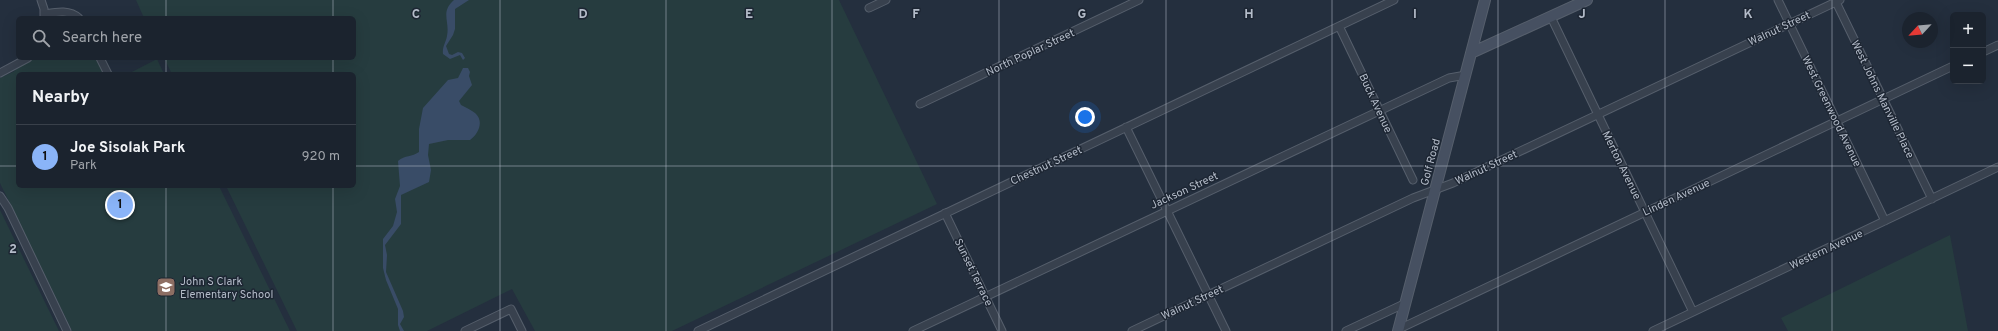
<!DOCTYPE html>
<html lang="en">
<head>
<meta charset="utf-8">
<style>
	:root { --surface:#1b232e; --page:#282f3a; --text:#f1f3f6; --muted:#a0a4aa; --line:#39404a; --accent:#8ab4f8 }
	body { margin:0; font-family:Overpass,sans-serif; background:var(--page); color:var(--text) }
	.controls { position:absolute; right:12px; top:12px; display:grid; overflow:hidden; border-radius:6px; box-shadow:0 4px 16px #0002 }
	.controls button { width:36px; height:36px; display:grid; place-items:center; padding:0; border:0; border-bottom:1px solid var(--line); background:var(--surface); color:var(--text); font:20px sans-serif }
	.compass { position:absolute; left:1902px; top:12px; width:36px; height:36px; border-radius:50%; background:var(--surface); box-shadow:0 4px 16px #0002; rotate:244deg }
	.you { position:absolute; left:1085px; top:117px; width:14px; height:14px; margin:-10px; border:3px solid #fff; border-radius:50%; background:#1a73e8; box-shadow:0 0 0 6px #1a73e833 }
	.badge { display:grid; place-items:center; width:26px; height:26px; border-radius:50%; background:var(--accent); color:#111; font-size:13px; font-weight:700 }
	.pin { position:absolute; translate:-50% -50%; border:2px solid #fff; box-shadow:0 1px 4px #0006 }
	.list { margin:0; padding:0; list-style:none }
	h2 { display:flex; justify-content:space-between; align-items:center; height:52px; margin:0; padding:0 16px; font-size:17px }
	h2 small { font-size:13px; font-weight:400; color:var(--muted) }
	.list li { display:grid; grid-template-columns:26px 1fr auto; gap:12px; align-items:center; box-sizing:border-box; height:64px; padding:0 16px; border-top:1px solid var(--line) }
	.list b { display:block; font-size:15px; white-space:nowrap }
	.list p { margin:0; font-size:13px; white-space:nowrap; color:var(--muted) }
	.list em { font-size:13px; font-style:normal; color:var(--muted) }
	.icon { flex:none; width:22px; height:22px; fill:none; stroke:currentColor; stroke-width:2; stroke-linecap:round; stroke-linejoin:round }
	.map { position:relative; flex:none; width:1998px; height:331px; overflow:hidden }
	.search { position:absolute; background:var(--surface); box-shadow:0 4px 16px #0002; left:16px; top:16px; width:340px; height:44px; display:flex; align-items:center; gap:10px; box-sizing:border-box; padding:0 14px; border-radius:6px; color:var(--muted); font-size:15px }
	.panel { position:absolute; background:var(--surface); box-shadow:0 4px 16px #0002; left:16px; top:72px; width:340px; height:116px; border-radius:6px }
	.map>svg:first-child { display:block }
</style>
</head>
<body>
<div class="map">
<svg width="1998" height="331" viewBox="0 0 1998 331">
	<rect width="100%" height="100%" fill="#242f3e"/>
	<path fill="#263c3f" d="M136,0H839L937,204L672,331H535L512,289L427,331H297L226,186H354V74H172L164,58H354V18H144Z
		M30,58H97L105,74H18V186H219L290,331H72L0,183V78L13,72Z
		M157,59L164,74H128Z
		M0,210L59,331H0Z
		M1950,235L1968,331H1788L1781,318Z"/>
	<path fill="#394c67" d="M454,0H469L455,9V29L453,35L446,46L449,54L452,55L458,52L462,53L465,58L463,60L460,55L450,59L443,54C442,47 446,42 447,36C450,21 440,12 454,0Z
		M463,68H468L470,72L469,76L472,85L459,101L461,105C465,107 469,109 472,111C485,118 480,133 470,140H448L429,144L428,155L431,170L429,182L401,195V224L385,245L387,255L386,272L403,311L404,317L400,324L404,331H400L398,325V309L386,280L383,268V239L393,226L397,212L395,199L400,186L398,161C405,155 412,157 419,152V129L423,108L448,80L458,78Z"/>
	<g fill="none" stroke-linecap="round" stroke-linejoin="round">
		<g stroke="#565f6c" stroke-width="9">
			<path id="street" d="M41,0L44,9V17
				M1778,0L1885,221
				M1835,0L1932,199
				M869,8L886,0
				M44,14C56,12 69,9 79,18
				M1551,17L1693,312
				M1339,26L1413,180
				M1983,52L1998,45
				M100,58L108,74
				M0,73L28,58
				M920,104L1139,0
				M1126,127L1226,331
				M0,196L8,208L67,331
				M945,213L1002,331
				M1399,329L1953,66
				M465,331L511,309L522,331
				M698,331L1394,0
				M913,331L1449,78L1466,75
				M1132,331L1413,198L1453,183L1840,0
				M1346,331L1406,303
				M1653,331L1998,167"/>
		</g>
		<g stroke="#565f6c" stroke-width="12">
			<path id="secondary" d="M1471,53L1587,0
				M1398,331L1485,0"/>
		</g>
		<use href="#street" stroke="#38414e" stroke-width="7"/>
		<use href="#secondary" stroke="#465061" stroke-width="10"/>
	</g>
	<path fill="none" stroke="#b4bcc9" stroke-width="1" stroke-opacity="0.55" d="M166,0V18M333,0V18M500,0V331M666,0V331M832,0V331M999,0V331M1166,0V331M1332,0V331M1498,0V331M1665,0V331M1832,0V331M166,58V74M333,58V74M0,166H18M354,166H1998M166,186V331M333,186V331"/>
	<defs>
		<g id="school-square" transform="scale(1)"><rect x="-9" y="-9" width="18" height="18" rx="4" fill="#8d6e63" stroke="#1d2633"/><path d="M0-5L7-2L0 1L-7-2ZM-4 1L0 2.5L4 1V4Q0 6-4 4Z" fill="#fff"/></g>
	</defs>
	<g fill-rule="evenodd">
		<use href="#school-square" x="166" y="287"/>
	</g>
	<g text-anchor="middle" stroke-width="3" stroke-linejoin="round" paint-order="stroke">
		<g font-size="11" fill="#b4bcc9" stroke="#1d2633">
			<text transform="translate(1779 28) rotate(-25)" y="4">Walnut Street</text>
			<text transform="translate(1030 52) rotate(-25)" y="4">North Poplar Street</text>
			<text transform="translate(1883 99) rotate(64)" y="4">West Johns Manville Place</text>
			<text transform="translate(1376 103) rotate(65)" y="4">Buck Avenue</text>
			<text transform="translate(1832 111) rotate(64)" y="4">West Greenwood Avenue</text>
			<text transform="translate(1430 162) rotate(-75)" y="4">Golf Road</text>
			<text transform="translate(1046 165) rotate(-25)" y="4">Chestnut Street</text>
			<text transform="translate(1622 165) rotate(64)" y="4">Merton Avenue</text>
			<text transform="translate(1486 167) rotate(-25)" y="4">Walnut Street</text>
			<text transform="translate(1184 190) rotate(-25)" y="4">Jackson Street</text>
			<text transform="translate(1676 197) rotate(-25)" y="4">Linden Avenue</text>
			<text transform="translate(1826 249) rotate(-25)" y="4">Western Avenue</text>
			<text transform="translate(974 272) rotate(64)" y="4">Sunset Terrace</text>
			<text transform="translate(1192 302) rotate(-25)" y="4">Walnut Street</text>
		</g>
		<g font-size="11" fill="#b4bcc9" stroke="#1d2633" text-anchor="start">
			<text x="180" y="285">John S Clark<tspan x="180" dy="13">Elementary School</tspan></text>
		</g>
	</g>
	<g font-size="13" text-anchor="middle" font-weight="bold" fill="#b4bcc9" stroke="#1d2633" stroke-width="3" stroke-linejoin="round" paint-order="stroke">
		<text x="416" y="18">C</text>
		<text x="583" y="18">D</text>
		<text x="749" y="18">E</text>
		<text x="916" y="18">F</text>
		<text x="1082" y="18">G</text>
		<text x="1249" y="18">H</text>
		<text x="1415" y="18">I</text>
		<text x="1582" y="18">J</text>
		<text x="1748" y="18">K</text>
		<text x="13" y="253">2</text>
	</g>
</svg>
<div class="controls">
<button>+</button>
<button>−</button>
</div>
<svg class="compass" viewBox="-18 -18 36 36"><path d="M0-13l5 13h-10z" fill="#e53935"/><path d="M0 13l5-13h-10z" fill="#a0a4aa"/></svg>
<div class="you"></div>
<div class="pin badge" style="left:120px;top:205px">1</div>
<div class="search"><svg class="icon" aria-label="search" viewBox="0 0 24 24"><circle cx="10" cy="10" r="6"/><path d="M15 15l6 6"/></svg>Search here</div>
<section class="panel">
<h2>Nearby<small></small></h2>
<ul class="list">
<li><span class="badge">1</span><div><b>Joe Sisolak Park</b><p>Park</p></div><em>920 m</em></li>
</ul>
</section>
</div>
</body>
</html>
